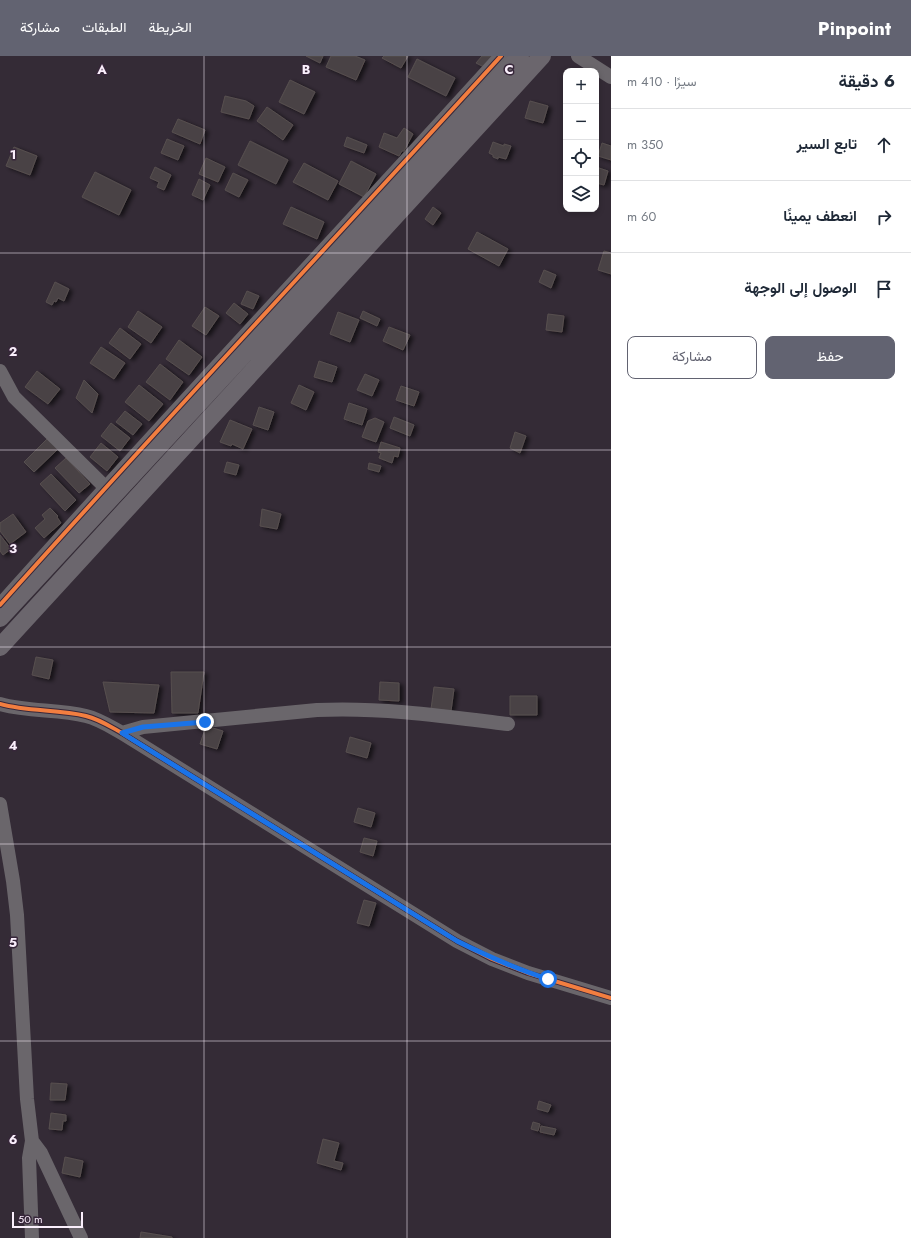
<!DOCTYPE html>
<html lang="ar">
<head>
<meta charset="utf-8">
<style>
	:root { --surface:#fff; --page:#f6f6f7; --text:#1f2937; --muted:#747a83; --line:#e0e1e3; --accent:#626371 }
	body { margin:0; font-family:Jost,Vazirmatn,sans-serif; background:var(--page); color:var(--text); direction:rtl }
	.controls { position:absolute; right:12px; top:12px; display:grid; overflow:hidden; border-radius:8px; box-shadow:0 2px 6px #0003 }
	.controls button { width:36px; height:36px; display:grid; place-items:center; padding:0; border:0; border-bottom:1px solid var(--line); background:var(--surface); color:var(--text); font:20px sans-serif }
	.scale { position:absolute; left:12px; bottom:10px; width:71px; box-sizing:border-box; padding-left:4px; border:2px solid #faeffc; border-top:0; font-size:11px; line-height:14px; white-space:nowrap; color:#faeffc; -webkit-text-stroke:3px #37273a; paint-order:stroke }
	.stop { position:absolute; width:12px; height:12px; margin:-9px; border:3px solid #1a73e8; border-radius:50%; background:#fff }
	.stop.end { background:#1a73e8; border-color:#fff; box-shadow:0 1px 4px #0008 }
	.list { margin:0; padding:0; list-style:none }
	h2 { display:flex; justify-content:space-between; align-items:center; height:52px; margin:0; padding:0 16px; font-size:17px }
	h2 small { font-size:13px; font-weight:400; color:var(--muted) }
	.list li { display:grid; grid-template-columns:26px 1fr auto; gap:12px; align-items:center; box-sizing:border-box; height:72px; padding:0 16px; border-top:1px solid var(--line) }
	.list b { display:block; font-size:15px; white-space:nowrap }
	.list em { font-size:13px; font-style:normal; color:var(--muted) }
	.actions { display:flex; gap:8px; padding:12px 16px }
	.actions a { flex:1; padding:9px 0; border:1px solid var(--accent); border-radius:8px; text-align:center; font-size:14px; color:var(--accent) }
	.actions .main { background:var(--accent); color:#fff }
	.icon { flex:none; width:22px; height:22px; fill:none; stroke:currentColor; stroke-width:2; stroke-linecap:round; stroke-linejoin:round }
	.map { position:relative; flex:none; width:611px; height:1182px; overflow:hidden; direction:ltr }
	header { display:flex; align-items:center; gap:24px; box-sizing:border-box; height:56px; padding:0 20px; background:var(--accent); color:#fff }
	header strong { font-size:19px }
	nav { display:flex; gap:22px; margin-inline-start:auto; font-size:14px }
	main { display:flex }
	aside { flex:1; background:var(--surface) }
	.map>svg:first-child { display:block }
</style>
</head>
<body>
<header>
<strong>Pinpoint</strong>
<nav><a>الخريطة</a><a>الطبقات</a><a>مشاركة</a></nav>
</header>
<main>
<aside>
<h2>6 دقيقة<small>سيرًا · 410 m</small></h2>
<ul class="list">
<li><svg class="icon" aria-label="ahead" viewBox="0 0 24 24"><path d="M12 20V5M6 11l6-6 6 6"/></svg><div><b>تابع السير</b></div><em>350 m</em></li>
<li><svg class="icon" aria-label="right" viewBox="0 0 24 24"><path d="M7 20v-9h11M14 6l5 5-5 5"/></svg><div><b>انعطف يمينًا</b></div><em>60 m</em></li>
<li><svg class="icon" aria-label="arrive" viewBox="0 0 24 24"><path d="M6 21V4h12l-3 4 3 4H6"/></svg><div><b>الوصول إلى الوجهة</b></div></li>
</ul>
<div class="actions"><a class="main">حفظ</a><a>مشاركة</a></div>
</aside>
<div class="map">
<svg width="611" height="1182" viewBox="0 0 611 1182">
	<defs>
		<filter id="shadow"><feDropShadow dx="3.5" dy="2" stdDeviation="2" flood-color="#0009"/></filter>
	</defs>
	<rect width="100%" height="100%" fill="#342b36"/>
	<path fill="#4a4344" stroke="#574f4f" filter="url(#shadow)" d="M306,0H323L320,7Z
		M331,0H355L365,4L356,24L326,11Z
		M384,0H408L401,12L382,2Z
		M482,0H493L484,11L476,7Z
		M417,3L455,22L446,40L408,21Z
		M290,24L315,36L304,58L279,46Z
		M225,40L246,45L254,50L249,63L221,56Z
		M530,45L548,50L543,67L525,62Z
		M267,51L293,69L283,84L257,65Z
		M178,63L205,74L200,88L172,76Z
		M404,72L413,78L404,95H402L399,100L379,91L384,77L397,82Z
		M347,81L367,89L364,97L344,90Z
		M167,83L184,90L178,104L161,97Z
		M250,85L288,104L276,128L238,109Z
		M493,86L504,90V88L511,90L506,103L498,101V103L493,101V99L489,97Z
		M602,87L611,90V104L598,100Z
		M14,91L37,100L30,119L6,110Z
		M206,102L225,111L218,126L199,118Z
		M351,105L376,118L364,141L339,128Z
		M304,107L338,125L328,144L293,126Z
		M155,111L171,119L164,134L157,131L159,126L150,122Z
		M596,111L608,115L604,129L596,127Z
		M95,116L131,134L119,159L82,141Z
		M233,117L248,124L239,141L225,134Z
		M199,123L210,129L203,144L192,139Z
		M291,151L324,166L317,183L283,168Z
		M433,151L441,157L433,169L425,163Z
		M477,176L508,193L499,210L468,193Z
		M604,195L611,197V218L598,214Z
		M544,214L556,219L551,232L539,226Z
		M55,226L69,233L64,245L58,242L56,246L54,245L52,249L46,246Z
		M247,235L259,240L253,253L241,248Z
		M234,247L248,258L240,268L226,257Z
		M205,251L219,260L206,279L192,270Z
		M138,255L162,271L151,287L128,271Z
		M363,255L380,263L377,270L360,262Z
		M338,256L359,264L350,286L330,278Z
		M548,258L564,260L562,276L546,274Z
		M389,271L410,279L403,294L383,285Z
		M120,272L141,288L130,303L109,287Z
		M179,284L202,301L189,319L166,303Z
		M101,291L125,307L114,323L90,307Z
		M319,305L337,311L332,326L314,321Z
		M160,308L183,326L170,344L146,326Z
		M37,315L60,333L48,348L25,331Z
		M365,318L379,324L372,340L357,334Z
		M84,324L98,338L92,357L76,342Z
		M139,329L163,348L149,365L125,346Z
		M299,329L314,336L306,354L291,347Z
		M401,330L419,336L414,350L396,344Z
		M349,347L367,353L362,369L344,363Z
		M259,351L274,356L268,374L253,369Z
		M125,355L142,368L133,379L116,366Z
		M394,361L414,369L410,380L390,372Z
		M375,362L384,366L376,386L362,381L368,365Z
		M230,364L252,373L243,393L232,388L231,390L220,386Z
		M111,367L130,382L120,395L101,380Z
		M515,376L526,380L520,397L510,392Z
		M48,382L58,393L34,416L24,406Z
		M381,386L400,392L398,401L394,400L392,407L379,402L381,397L378,396Z
		M101,387L118,401L107,415L90,401Z
		M66,402L90,428L79,437L55,412Z
		M227,406L239,409L236,419L224,416Z
		M369,407L381,410L379,416L368,413Z
		M51,418L76,444L65,455L40,428Z
		M50,452L58,460L57,461L61,467L44,482L35,472L45,463L42,459Z
		M262,453L281,458L277,473L260,470Z
		M13,458L26,476L10,488L0,475V467Z
		M0,479L11,493L3,499L0,495Z
		M36,601L53,604L49,623L32,619Z
		M171,616H204L198,657H172Z
		M103,626L159,629L154,657L110,656Z
		M380,626L399,627V645L379,644Z
		M434,631L454,633L451,655L431,653Z
		M510,640H537V659H510Z
		M206,670L223,675L217,693L200,688Z
		M350,681L371,687L367,702L346,696Z
		M358,752L375,757L371,771L354,766Z
		M364,782L377,785L373,800L360,796Z
		M364,844L376,847L369,870L357,867Z
		M51,1027L67,1028L65,1044H50Z
		M539,1045L551,1049L548,1056L537,1053Z
		M51,1057L66,1059V1065H63L62,1074L49,1073Z
		M533,1066L540,1068L538,1075L531,1073Z
		M541,1070L556,1073L554,1079L540,1076Z
		M323,1083L339,1087L334,1105L343,1107L341,1114L317,1107Z
		M65,1101L83,1105L80,1121L62,1117Z
		M141,1176L172,1181V1182H140Z"/>
	<g fill="none" stroke-linecap="round" stroke-linejoin="round">
		<path stroke="#6a666b" stroke-width="14" d="M578,0L611,21
			M0,315L14,341L105,431
			M0,549C165,364 335,183 501,0
			M0,648C28,656 58,653 86,660C99,663 111,671 122,677L457,885L492,903L528,917L611,942
			M122,677L143,671L317,654C381,651 444,660 508,668
			M0,748L13,825L17,859L27,1043L32,1085L41,1097L81,1182
			M32,1182L29,1102L32,1085"/>
		<path stroke="#6b666d" stroke-width="18" d="M0,562L520,0
			M0,591L542,0"/>
		<g stroke="#37273a" stroke-width="6">
			<path id="cycleway" d="M0,549C165,364 335,183 501,0
				M0,648C28,656 58,653 86,660C99,663 111,671 122,677L457,885L492,903L528,917L611,942"/>
		</g>
		<use href="#cycleway" stroke="#f27e40" stroke-width="4"/>
	</g>
	<g fill="none" stroke-linecap="round" stroke-linejoin="round">
		<path stroke="#1a73e8" stroke-width="5" d="M205,666L143,671L122,677L457,885C487,900 516,913 548,923"/>
	</g>
	<path fill="none" stroke="#faeffc" stroke-width="1" stroke-opacity="0.55" d="M204,0V1182M407,0V1182M0,197H611M0,394H611M0,591H611M0,788H611M0,985H611"/>
	<g font-size="13" text-anchor="middle" font-weight="bold" fill="#faeffc" stroke="#37273a" stroke-width="3" stroke-linejoin="round" paint-order="stroke">
		<text x="102" y="18">A</text>
		<text x="306" y="18">B</text>
		<text x="509" y="18">C</text>
		<text x="13" y="103">1</text>
		<text x="13" y="300">2</text>
		<text x="13" y="497">3</text>
		<text x="13" y="694">4</text>
		<text x="13" y="891">5</text>
		<text x="13" y="1088">6</text>
	</g>
</svg>
<div class="controls">
<button>+</button>
<button>−</button>
<button><svg class="icon" aria-label="locate" viewBox="0 0 24 24"><circle cx="12" cy="12" r="6"/><path d="M12 2v4M12 18v4M2 12h4M18 12h4"/></svg></button>
<button><svg class="icon" aria-label="layers" viewBox="0 0 24 24"><path d="M12 4l9 5-9 5-9-5zM3 14l9 5 9-5"/></svg></button>
</div>
<div class="scale">50 m</div>
<div class="stop" style="left:548px;top:923px"></div>
<div class="stop end" style="left:205px;top:666px"></div>
</div>
</main>
</body>
</html>
